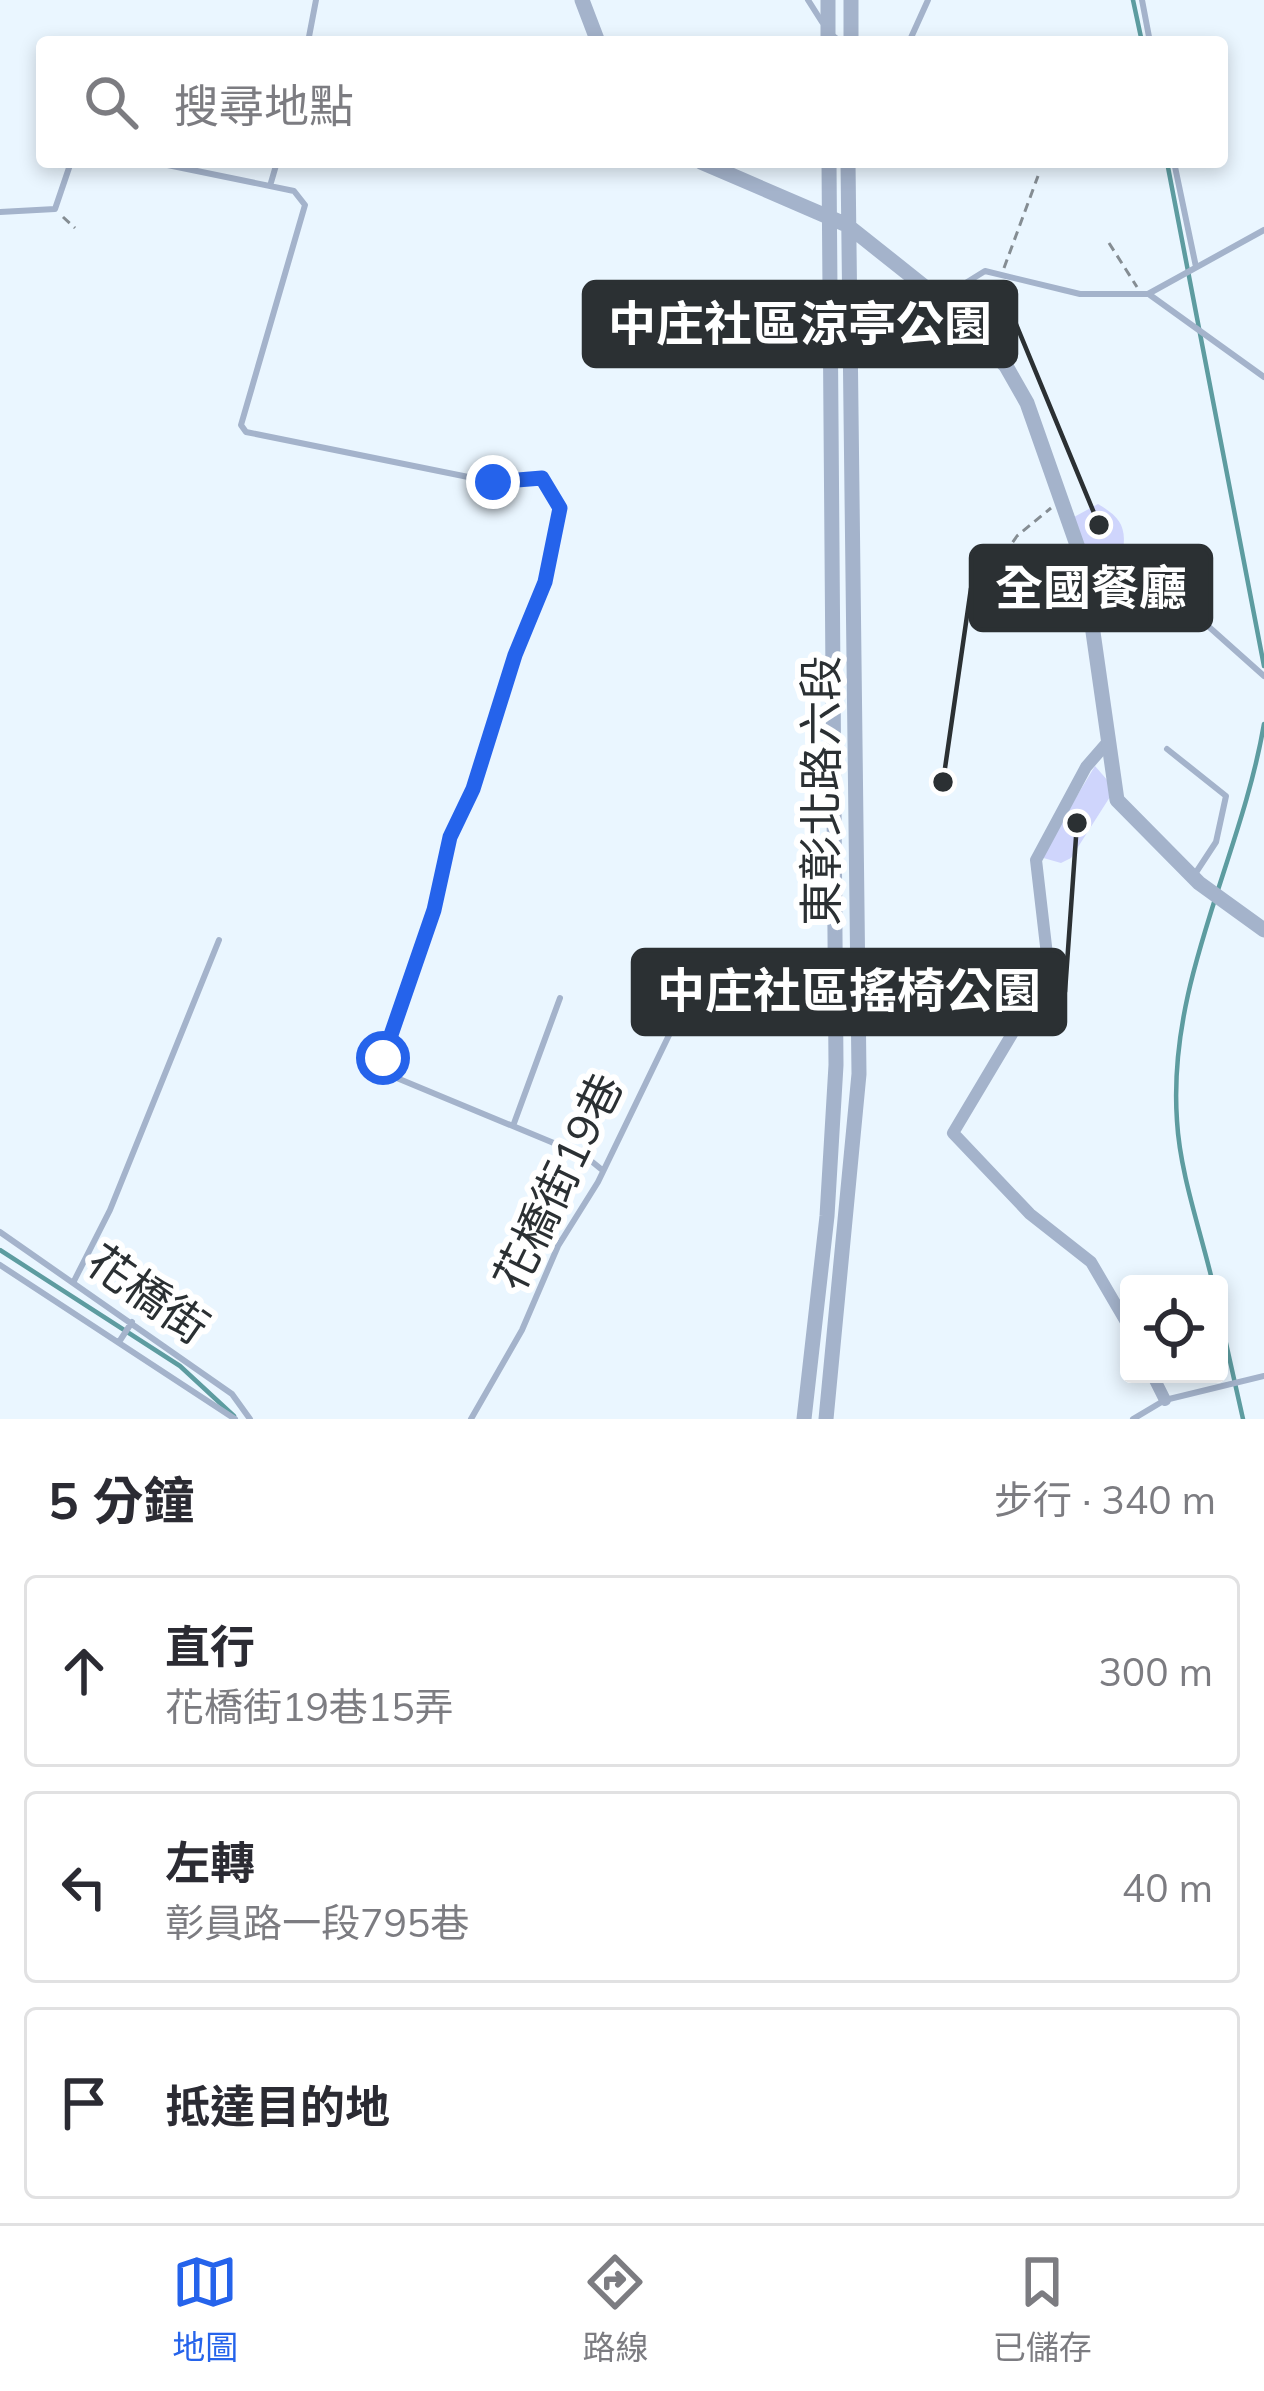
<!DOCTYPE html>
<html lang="zh-TW">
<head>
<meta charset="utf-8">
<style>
	:root { --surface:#fff; --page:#f2f2f3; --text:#2b2b33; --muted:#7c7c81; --line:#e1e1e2; --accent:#2563eb }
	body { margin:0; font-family:Mulish,"Noto Sans TC",sans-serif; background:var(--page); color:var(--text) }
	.controls { position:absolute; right:36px; bottom:36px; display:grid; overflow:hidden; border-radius:12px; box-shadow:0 6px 18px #0003 }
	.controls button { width:108px; height:108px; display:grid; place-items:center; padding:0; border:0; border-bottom:3px solid var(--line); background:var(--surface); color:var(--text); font:60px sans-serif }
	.stop { position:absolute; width:36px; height:36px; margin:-27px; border:9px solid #2563eb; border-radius:50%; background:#fff }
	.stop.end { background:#2563eb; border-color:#fff; box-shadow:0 3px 12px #0008 }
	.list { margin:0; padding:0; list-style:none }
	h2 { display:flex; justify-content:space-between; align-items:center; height:156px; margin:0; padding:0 48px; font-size:51px }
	h2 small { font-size:39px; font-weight:400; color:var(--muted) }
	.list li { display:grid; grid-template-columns:78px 1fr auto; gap:36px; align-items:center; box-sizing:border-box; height:192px; margin:0 24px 24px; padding:0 24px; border:3px solid var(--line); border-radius:12px }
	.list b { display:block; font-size:45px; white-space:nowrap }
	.list p { margin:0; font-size:39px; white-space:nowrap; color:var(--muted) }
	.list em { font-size:39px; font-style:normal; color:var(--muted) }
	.icon { flex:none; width:66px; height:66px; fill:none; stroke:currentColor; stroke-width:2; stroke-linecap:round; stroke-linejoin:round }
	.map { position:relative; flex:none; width:1264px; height:1419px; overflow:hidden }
	.search { position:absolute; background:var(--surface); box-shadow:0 6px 18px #0003; left:36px; right:36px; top:36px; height:132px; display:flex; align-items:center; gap:30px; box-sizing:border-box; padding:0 42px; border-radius:12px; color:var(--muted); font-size:45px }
	.sheet { height:804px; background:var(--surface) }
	nav { display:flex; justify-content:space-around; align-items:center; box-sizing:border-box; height:168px; border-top:3px solid var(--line); background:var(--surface); font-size:33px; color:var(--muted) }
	nav a { display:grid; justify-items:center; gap:6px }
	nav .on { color:var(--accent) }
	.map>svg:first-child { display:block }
</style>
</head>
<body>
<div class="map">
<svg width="1264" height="1419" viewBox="0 0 1264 1419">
	<rect width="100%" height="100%" fill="#eaf6ff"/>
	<path fill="#cfd5fc" d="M1098,504C1118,516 1127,525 1123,550L1087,558L1074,517Z
		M1095,766L1115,789L1071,858L1061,863L1040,857Z"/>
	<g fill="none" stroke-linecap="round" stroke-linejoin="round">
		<path stroke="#5d9ca0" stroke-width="4.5" d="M1133,0L1142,42
			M1167,162L1264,666
			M0,1250L180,1366L234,1416
			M1213,1284C1201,1232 1180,1174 1177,1121C1167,981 1241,859 1264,724
			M1219,1312L1243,1419"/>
		<path stroke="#858d93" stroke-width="3" stroke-dasharray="9 6" stroke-linecap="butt" d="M63,217L75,228
			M1109,243L1137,287
			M1004,268L1038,176
			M987,579L1017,536L1051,508"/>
		<path stroke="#a4b3cb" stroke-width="6" d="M808,0L822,22
			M1142,0L1150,42
			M829,33L841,42
			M308,42L316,0
			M909,42L928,0
			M153,162L294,191L305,205L241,425L246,432L493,482L542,478L560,508L545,582L515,655L473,789L450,837L434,910L383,1058L392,1076L585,1156L601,1169
			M1174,162L1196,267
			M270,186L277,162
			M0,212L55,209L71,162
			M1150,295L1264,377
			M943,297L985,271L1080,294H1148L1264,230
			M1084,562L1134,560L1264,676
			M1167,749L1226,796L1216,842L1193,877
			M513,1126L560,998
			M0,1232L232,1394L250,1419
			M0,1265L235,1419
			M74,1281L110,1210L219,940
			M119,1342L132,1322
			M471,1419L522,1330L558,1246L598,1182L700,971
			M1133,1419L1165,1400L1264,1376"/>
		<path stroke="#a4b3cb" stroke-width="12" d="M1106,744L1086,767L1036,860L1049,972L953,1133L1030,1214L1091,1262L1129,1327
			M1152,1374L1165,1400"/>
		<path stroke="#a4b3cb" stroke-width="15" d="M582,0L598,42
			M828,42V0
			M851,42V0
			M701,162L847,225L940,299L1006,366L1027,403L1083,562L1117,800L1199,883L1264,930
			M804,1419L827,1216L836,1065L829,162
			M826,1419L859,1074L848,162"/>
	</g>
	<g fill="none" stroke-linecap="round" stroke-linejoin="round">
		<path stroke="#2563eb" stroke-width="15" d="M383,1058L434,910L450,837L473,789L515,655L545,582L560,508L542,478L493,482"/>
	</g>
	<g text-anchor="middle" stroke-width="12" stroke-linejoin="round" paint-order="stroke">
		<g font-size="45" fill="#2b3033" stroke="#fff">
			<text transform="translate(821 791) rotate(-90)" y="16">東彰北路六段</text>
			<text transform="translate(558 1182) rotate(-64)" y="16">花橋街19巷</text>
			<text transform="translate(148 1294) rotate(35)" y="16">花橋街</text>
		</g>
	</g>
	<path fill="none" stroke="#2b3033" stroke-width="4.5" d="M1099 525L1016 324M943 782L971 588M1077 823L1065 992"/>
	<g fill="#2b3033" stroke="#fff" stroke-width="4.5">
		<circle cx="1099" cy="525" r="12"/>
		<circle cx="943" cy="782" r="12"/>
		<circle cx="1077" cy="823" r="12"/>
	</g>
	<g fill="#2b3033" stroke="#2b3033" stroke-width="4.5">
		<rect x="584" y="282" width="432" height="84" rx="12"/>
		<rect x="971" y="546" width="240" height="84" rx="12"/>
		<rect x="633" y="950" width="432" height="84" rx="12"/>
	</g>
	<g font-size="48" text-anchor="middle" font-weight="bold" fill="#fff">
		<text x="800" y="341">中庄社區涼亭公園</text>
		<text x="1091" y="605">全國餐廳</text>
		<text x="849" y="1008">中庄社區搖椅公園</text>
	</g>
</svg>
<div class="controls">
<button><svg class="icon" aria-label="locate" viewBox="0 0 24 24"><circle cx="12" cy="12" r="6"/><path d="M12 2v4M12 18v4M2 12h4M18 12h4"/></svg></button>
</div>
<div class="stop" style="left:383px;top:1058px"></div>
<div class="stop end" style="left:493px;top:482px"></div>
<div class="search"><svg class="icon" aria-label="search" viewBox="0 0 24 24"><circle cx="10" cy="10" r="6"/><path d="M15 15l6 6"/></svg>搜尋地點</div>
</div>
<section class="sheet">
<h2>5 分鐘<small>步行 · 340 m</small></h2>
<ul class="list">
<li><svg class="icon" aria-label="ahead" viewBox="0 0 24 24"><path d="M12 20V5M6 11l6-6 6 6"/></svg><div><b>直行</b><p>花橋街19巷15弄</p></div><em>300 m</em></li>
<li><svg class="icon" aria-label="left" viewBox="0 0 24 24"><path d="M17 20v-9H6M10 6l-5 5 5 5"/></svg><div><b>左轉</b><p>彰員路一段795巷</p></div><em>40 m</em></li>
<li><svg class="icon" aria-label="arrive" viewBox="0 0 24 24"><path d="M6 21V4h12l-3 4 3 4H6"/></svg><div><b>抵達目的地</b></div></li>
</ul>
</section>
<nav>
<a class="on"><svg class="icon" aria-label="map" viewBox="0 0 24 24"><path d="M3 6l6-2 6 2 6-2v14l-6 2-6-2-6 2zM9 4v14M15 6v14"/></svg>地圖</a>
<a><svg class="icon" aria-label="directions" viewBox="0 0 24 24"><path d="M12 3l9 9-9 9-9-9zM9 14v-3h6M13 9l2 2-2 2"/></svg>路線</a>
<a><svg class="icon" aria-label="saved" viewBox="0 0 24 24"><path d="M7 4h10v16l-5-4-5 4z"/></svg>已儲存</a>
</nav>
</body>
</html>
